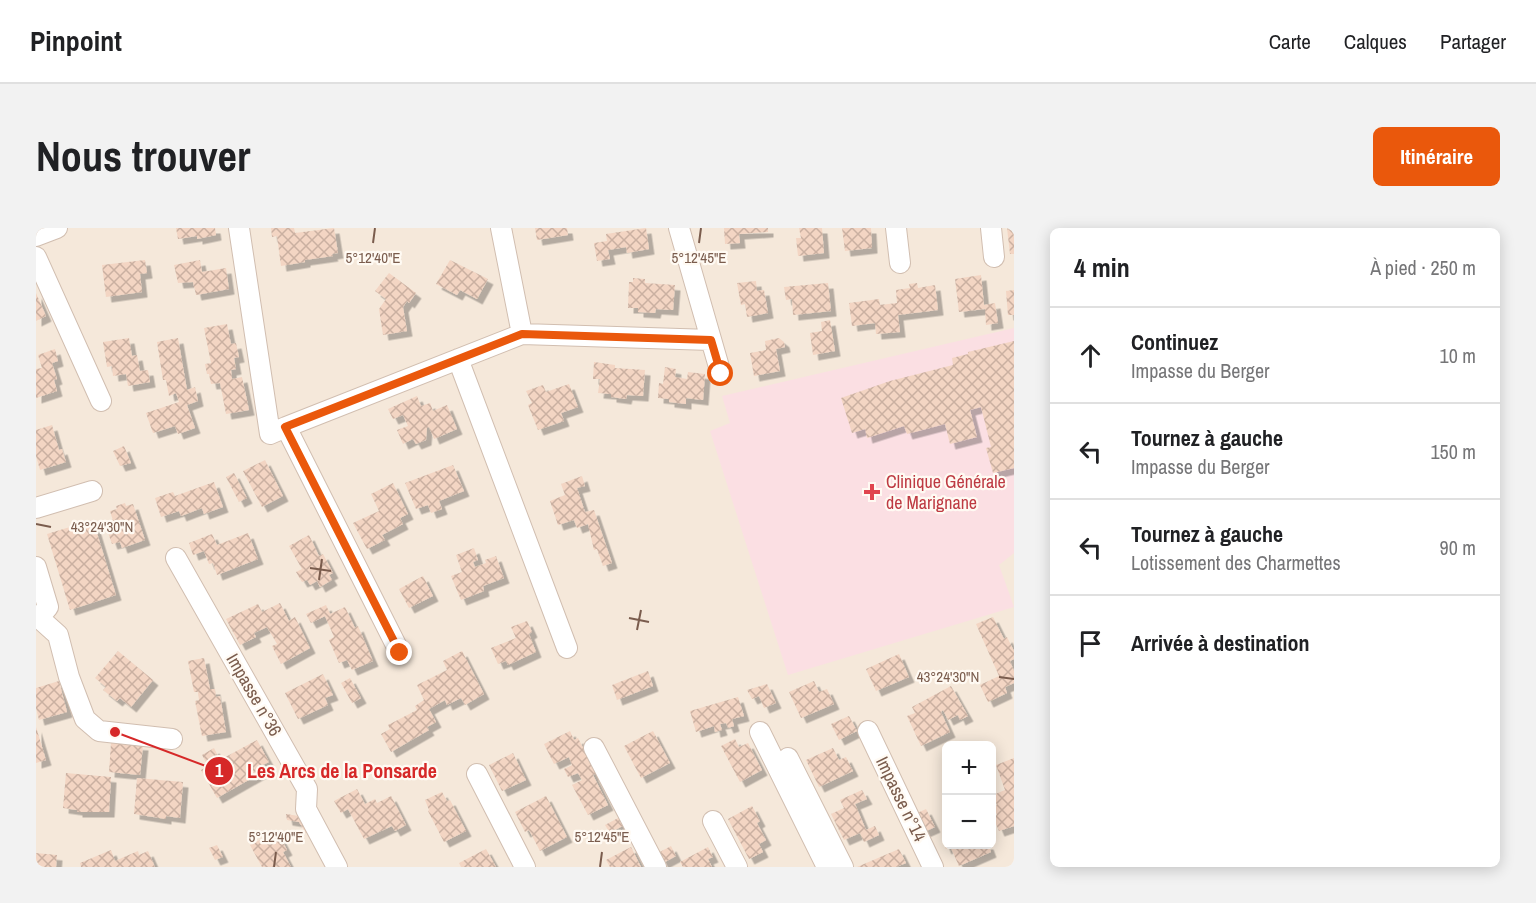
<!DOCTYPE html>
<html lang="fr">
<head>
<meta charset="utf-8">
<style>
	:root { --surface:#fff; --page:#f2f2f2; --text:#202124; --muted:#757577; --line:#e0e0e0; --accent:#ea580c }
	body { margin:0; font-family:"Archivo Narrow",sans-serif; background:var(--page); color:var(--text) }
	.controls { position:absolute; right:18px; bottom:18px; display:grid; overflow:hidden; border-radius:9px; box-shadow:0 3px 15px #0003 }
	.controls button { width:54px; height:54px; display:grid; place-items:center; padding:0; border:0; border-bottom:2px solid var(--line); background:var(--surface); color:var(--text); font:30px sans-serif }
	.stop { position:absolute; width:18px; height:18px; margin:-14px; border:4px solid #ea580c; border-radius:50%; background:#fff }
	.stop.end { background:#ea580c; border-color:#fff; box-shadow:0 2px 6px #0008 }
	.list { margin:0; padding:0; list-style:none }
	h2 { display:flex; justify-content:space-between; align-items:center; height:78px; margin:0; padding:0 24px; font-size:26px }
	h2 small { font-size:20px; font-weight:400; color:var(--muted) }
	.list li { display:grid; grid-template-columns:39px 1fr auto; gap:18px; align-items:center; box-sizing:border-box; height:96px; padding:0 24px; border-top:2px solid var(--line) }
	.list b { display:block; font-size:22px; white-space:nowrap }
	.list p { margin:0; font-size:20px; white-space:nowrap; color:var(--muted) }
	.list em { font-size:20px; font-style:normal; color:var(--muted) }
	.icon { flex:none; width:33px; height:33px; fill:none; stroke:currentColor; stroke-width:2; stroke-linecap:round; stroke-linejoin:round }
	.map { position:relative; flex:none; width:978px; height:639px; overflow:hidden; border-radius:9px }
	header { display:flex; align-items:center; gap:36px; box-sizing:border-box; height:84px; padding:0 30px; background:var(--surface); border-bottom:2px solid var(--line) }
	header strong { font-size:28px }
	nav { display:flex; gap:33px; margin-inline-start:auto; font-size:21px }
	.intro { display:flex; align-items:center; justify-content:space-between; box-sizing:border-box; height:144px; padding:0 36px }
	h1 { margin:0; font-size:42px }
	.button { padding:15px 27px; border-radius:9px; background:var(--accent); color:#fff; font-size:21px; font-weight:700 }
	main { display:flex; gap:36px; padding:0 36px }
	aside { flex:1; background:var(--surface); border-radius:9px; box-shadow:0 3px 15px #0003 }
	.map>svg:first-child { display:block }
</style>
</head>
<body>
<header>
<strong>Pinpoint</strong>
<nav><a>Carte</a><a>Calques</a><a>Partager</a></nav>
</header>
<div class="intro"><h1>Nous trouver</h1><a class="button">Itinéraire</a></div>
<main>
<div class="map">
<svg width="978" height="639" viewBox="0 0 978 639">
	<defs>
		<pattern id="building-cross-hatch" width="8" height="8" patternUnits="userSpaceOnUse" patternTransform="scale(1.5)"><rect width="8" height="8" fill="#f3d5c3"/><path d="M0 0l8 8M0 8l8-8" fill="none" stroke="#cab0a1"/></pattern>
		<filter id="shadow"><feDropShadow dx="5.5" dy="5.5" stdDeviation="0" flood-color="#0004"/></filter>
	</defs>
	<rect width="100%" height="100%" fill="#fdf6ec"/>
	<path fill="#f5e8da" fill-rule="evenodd" d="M0,0H978V639H0ZM910,518H956V616H910Z"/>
	<path fill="#fbdfe3" d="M978,100V325L963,337L978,379L752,447L674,203L694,195L686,168Z"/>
	<path fill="url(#building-cross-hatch)" filter="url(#shadow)" d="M140,0H179L180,7L161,11V8L142,11Z
		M235,0H258L259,5L298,0L302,25L296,26L297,28L269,32V34L245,38L241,8L236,9Z
		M499,0H531L532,7L501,12Z
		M610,0L613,21L591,25L590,19L572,22L574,31L561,33L558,15L571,13L570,6Z
		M688,0H732V4L703,6L704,15L689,16Z
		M763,0H786L788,25L762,28L760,10H765Z
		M806,0H835L836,20L809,23Z
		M971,0H978V26H974Z
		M109,32L111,45L104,46L106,64L70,69L66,37Z
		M164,32L166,44L190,40L193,61L160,67L157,54L142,55L138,37Z
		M414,32L452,51L441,71L424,62L421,67L400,56Z
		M353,45L380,65L373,75L371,73L367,79L371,103L347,107L343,81L350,71L339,63Z
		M945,47L948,77L959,75L962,95L950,97L949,81L923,84L919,51Z
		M597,50L609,51V55L639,57L637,82L620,81L619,85L602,84V80H592L593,54H597Z
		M720,53L721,63L728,62L732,85L711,89L709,76L705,77L701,55Z
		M792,55L795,83L757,87L756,71L750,72L748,59Z
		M881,55L882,60L899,57L902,82L862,87L864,104L840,106L839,95L816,98L813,75L843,71L844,77L861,75L860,62L874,60L873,56Z
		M978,62V87H972L970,63Z
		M0,65L10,88L0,93Z
		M794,92L799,123L777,127L774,105L786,103L785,94Z
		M191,96L195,116L200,115L203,129L198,130L200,141L195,142L196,151L206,149L213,182L190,186L184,155L175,156L173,146H171L169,136L175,135L168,100Z
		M93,110L96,128L101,127L104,143L112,142L114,154L92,158L90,146L77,148L76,138L71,139L67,114Z
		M142,110L151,162L159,159L162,173L151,177L159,200L142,206L139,198L117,205L110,185L143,174L140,165L133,168L130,152H127L121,114Z
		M743,110L748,114L749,119L740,121L744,143L718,148L714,125L730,122L729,113Z
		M978,113V240L957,245L950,220L955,219L945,179L934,182L941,209L914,216L909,196L871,206L868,198L831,210L829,201L816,205L805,170L854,153L917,137L916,130L932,126V124Z
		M19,121L22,133L16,135L21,151L18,152L21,163L0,170V141L6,140L2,127Z
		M558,134L579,137V140L609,142L607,168L591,167L590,171L575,169V166L562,165L564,151H557Z
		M629,139L640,141L639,149L651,151L652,144L669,146L667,172L650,170V176L633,174V171L622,170L623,155L627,156Z
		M533,156L542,179L525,185L528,193L502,202L492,177L496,175L490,163L507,157L510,164Z
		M381,168L385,178L394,175L397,183L411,177L421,201L398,211L393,199L391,200L390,212L380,216L377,211L367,216L361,202L372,198L367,187L357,191L352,181Z
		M16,197L23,222L26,221L30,234L4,242L0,228V202Z
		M88,218L95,235L84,238L77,223Z
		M229,232L247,268L226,279L207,243Z
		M417,237L428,263L403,273L406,281L395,285L392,277L380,281L369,255Z
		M198,245L211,270L203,274L190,249Z
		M546,248L549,258L541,260L549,284L558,282L576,335L567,338L561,321L558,322L552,296L541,300L538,292L522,297L514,273L529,267L525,256Z
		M178,254L187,279L168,286L166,280L145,288L143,283L125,289L119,270L137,264L139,268Z
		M357,255L372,286L364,290L367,296L346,307L349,312L331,321L317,295L343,283L335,266Z
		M89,275L90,278L97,276L109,312L86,320L84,314L76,316L70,299L78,296L74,283L81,281L80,278Z
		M57,292L80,367L34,382L11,306Z
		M212,305L222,331L181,347L177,335L173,336L168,323L157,327L153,315L176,306L181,317Z
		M273,307L283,328L287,326L297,345L293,347L296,352L284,359L281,353L274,357L271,352L266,354L260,344L266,341L253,318Z
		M438,320L442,332L437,334L439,339L450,335L449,332L460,328L468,350L447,358L448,363L425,372L415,348L426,344L420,327Z
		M387,348L397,368L373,380L363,361Z
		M244,375L253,393L259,389L274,420L245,436L236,418L241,416L231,399L218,405L220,409L204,417L190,391L222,376L226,384Z
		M290,377L294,386L309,379L319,400L322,398L337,433L316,442L311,432L303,435L293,412L298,409L289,388L275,395L270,386Z
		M957,389L968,411L971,409L978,423V431L974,433L978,443V455L969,459L971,465L952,474L944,457L963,448L940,396Z
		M491,393L496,404L493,406L500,424L472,437L470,433L462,436L455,420L480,410L475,399Z
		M82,423L117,452L95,479L84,470L81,473L67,462L70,459L59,450Z
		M426,423L448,466L429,477L425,470L411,477L409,472L393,481L400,494L391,499L393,502L355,524L345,506L354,501L352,497L381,482L379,478L388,472L381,457L411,442L407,433Z
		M863,426L873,449L840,463L830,441Z
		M168,430L174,461H179L180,469L184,468L190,504L166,508L159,473L163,472L162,464H158L152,433Z
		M612,443L617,458L581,472L576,457Z
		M287,446L297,467L289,470L292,477L262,491L249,465Z
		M314,450L325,470L316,475L305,455Z
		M23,453L31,484L3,492L0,480V460Z
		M778,453L783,464L791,461L798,476L765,490L753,464Z
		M731,456L740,475L728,480L723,468L716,471L711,462Z
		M915,458L932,488L924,492L922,487L912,492L907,482L905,484L914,504L885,518L871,488L879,485L876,479Z
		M702,469L708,488L696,491L698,498L692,500L690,495L684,496L686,502L679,504L678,498L660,504L654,483Z
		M813,488L821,503L803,512L795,496Z
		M0,499L10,532L0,535Z
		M534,503L538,512L542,510L560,545L557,547L572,577L552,587L536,557L546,552L542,545L532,549L528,541L536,537L533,529L518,536L508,516Z
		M617,503L634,535L605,550L588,518Z
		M699,511L703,519L712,515L726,542L704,554L685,518Z
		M221,512L233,534L222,539L225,545L181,570L165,542L172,538L166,527L178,520L184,532Z
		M75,515L107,517L104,547L73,544Z
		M797,520L803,532L810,529L817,543L783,559L770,532Z
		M477,525L490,552L466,563L453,537Z
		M978,530V598L963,603L957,589L961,587L958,579L961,577L957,567L969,562L960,537Z
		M30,545L75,549L73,584H41V582L27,580Z
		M101,550L147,554L144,590L130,588V591L98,586Z
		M321,561L329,576L339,571L341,575L355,568L370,597L359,603L356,598L328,611L312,581L305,585L298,573Z
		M826,562L831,571L819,576L830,602L839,598L843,607L828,614L824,605L808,612L795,586L808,580L804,572Z
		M406,564L411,573L414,572L430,603L408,614L392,583L393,582L389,572Z
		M510,568L531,609L504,623L493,602L489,604L479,584Z
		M716,578L724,593L721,595L730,612L723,616L727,624L713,631L692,591Z
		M890,581L899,599L888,604L879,586Z
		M250,586L269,589L276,602L270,605L263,594L251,592Z
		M584,589L588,597L574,605L569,597Z
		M241,603L251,622L247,624L255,639H226L214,617Z
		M910,609V616H952L955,624L923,638L914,618L910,621L906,611Z
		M181,617L187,629L179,632L173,620Z
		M635,618L640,628L627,635L622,625Z
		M595,619L605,639H574L570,632Z
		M672,619L677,629L672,631L676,639H647L644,634Z
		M450,621L460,639H425L423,635Z
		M863,621L870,635L860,639H821Z
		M75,622L79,633L102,623L103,627L112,623L119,639H45L44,635Z
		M0,625L21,627L20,639H0Z"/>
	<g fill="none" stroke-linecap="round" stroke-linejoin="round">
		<g stroke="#d1beb0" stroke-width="22">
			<path id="minor" d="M203,0L234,206L250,199L364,425
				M465,0L486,106
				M643,0L685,146
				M860,0L864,35
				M955,0L958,29
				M0,8L21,0
				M0,29L65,173
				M422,131L531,420
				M250,199L486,106L675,112
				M0,280L56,263
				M140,330L271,561L270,581L301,639
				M0,339L12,379L3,390
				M0,390H3L22,407L33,449L49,491L63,503L136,511
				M832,503L897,639
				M724,504L791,639
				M558,520L620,639
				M752,530L807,639
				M441,546L489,639
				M677,593L701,639"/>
		</g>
		<use href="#minor" stroke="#fff" stroke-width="20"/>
	</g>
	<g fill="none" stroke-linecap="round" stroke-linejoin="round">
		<path stroke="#ea580c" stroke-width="8" d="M364,425L249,199L486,106L675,112L685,146"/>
	</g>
	<path fill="none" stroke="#7a5c4d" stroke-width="2" d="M337,15L339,0M663,15L665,0M0,296L15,299M274,340L295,343M283,352L286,331M593,390L613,394M601,402L605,382M963,449L978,451M238,639L240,624M564,639L566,624"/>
	<path fill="#e0444e" stroke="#fffaf3" stroke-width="2" d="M833 255h6v6h6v6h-6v6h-6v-6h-6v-6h6z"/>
	<g text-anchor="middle" stroke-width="4.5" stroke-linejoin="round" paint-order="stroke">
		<g font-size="18" fill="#be3a42" stroke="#fffaf3" text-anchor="start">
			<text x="850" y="260">Clinique Générale<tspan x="850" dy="21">de Marignane</tspan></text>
		</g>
		<g font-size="18" fill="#7a5c4d" stroke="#fffaf3">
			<text transform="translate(218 467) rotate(60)" y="6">Impasse n°36</text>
			<text transform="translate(865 571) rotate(64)" y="6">Impasse n°14</text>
		</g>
	</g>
	<g font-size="15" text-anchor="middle" fill="#7a5c4d" stroke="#fffaf3" stroke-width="4.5" stroke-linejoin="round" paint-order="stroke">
		<text x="337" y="35">5°12'40"E</text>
		<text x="663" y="35">5°12'45"E</text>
		<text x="66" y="304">43°24'30"N</text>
		<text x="912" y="454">43°24'30"N</text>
		<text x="240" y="614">5°12'40"E</text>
		<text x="566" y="614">5°12'45"E</text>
	</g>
	<path fill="none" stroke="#d62828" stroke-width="2" d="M79 504L183 543"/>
	<g fill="#d62828" stroke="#fffaf3" stroke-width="2">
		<circle cx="79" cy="504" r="6"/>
		<circle cx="183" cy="543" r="15"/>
	</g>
	<g font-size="18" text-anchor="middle" font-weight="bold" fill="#fff">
		<text x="183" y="549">1</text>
	</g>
	<g font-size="20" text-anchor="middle" font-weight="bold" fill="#d62828" stroke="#fffaf3" stroke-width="4.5" stroke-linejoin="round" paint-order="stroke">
		<text x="306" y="550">Les Arcs de la Ponsarde</text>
	</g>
</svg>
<div class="controls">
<button>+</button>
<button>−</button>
</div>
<div class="stop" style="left:685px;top:146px"></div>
<div class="stop end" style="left:364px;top:425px"></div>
</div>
<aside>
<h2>4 min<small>À pied · 250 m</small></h2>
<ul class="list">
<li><svg class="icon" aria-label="ahead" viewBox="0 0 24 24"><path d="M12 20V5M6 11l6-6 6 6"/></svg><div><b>Continuez</b><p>Impasse du Berger</p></div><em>10 m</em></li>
<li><svg class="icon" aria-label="left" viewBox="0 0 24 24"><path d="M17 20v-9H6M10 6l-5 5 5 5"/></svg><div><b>Tournez à gauche</b><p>Impasse du Berger</p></div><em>150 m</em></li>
<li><svg class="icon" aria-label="left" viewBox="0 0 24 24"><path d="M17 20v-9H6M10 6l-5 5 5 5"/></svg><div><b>Tournez à gauche</b><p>Lotissement des Charmettes</p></div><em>90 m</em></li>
<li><svg class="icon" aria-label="arrive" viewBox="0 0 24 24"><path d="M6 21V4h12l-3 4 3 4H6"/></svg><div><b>Arrivée à destination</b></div></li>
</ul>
</aside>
</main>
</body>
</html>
